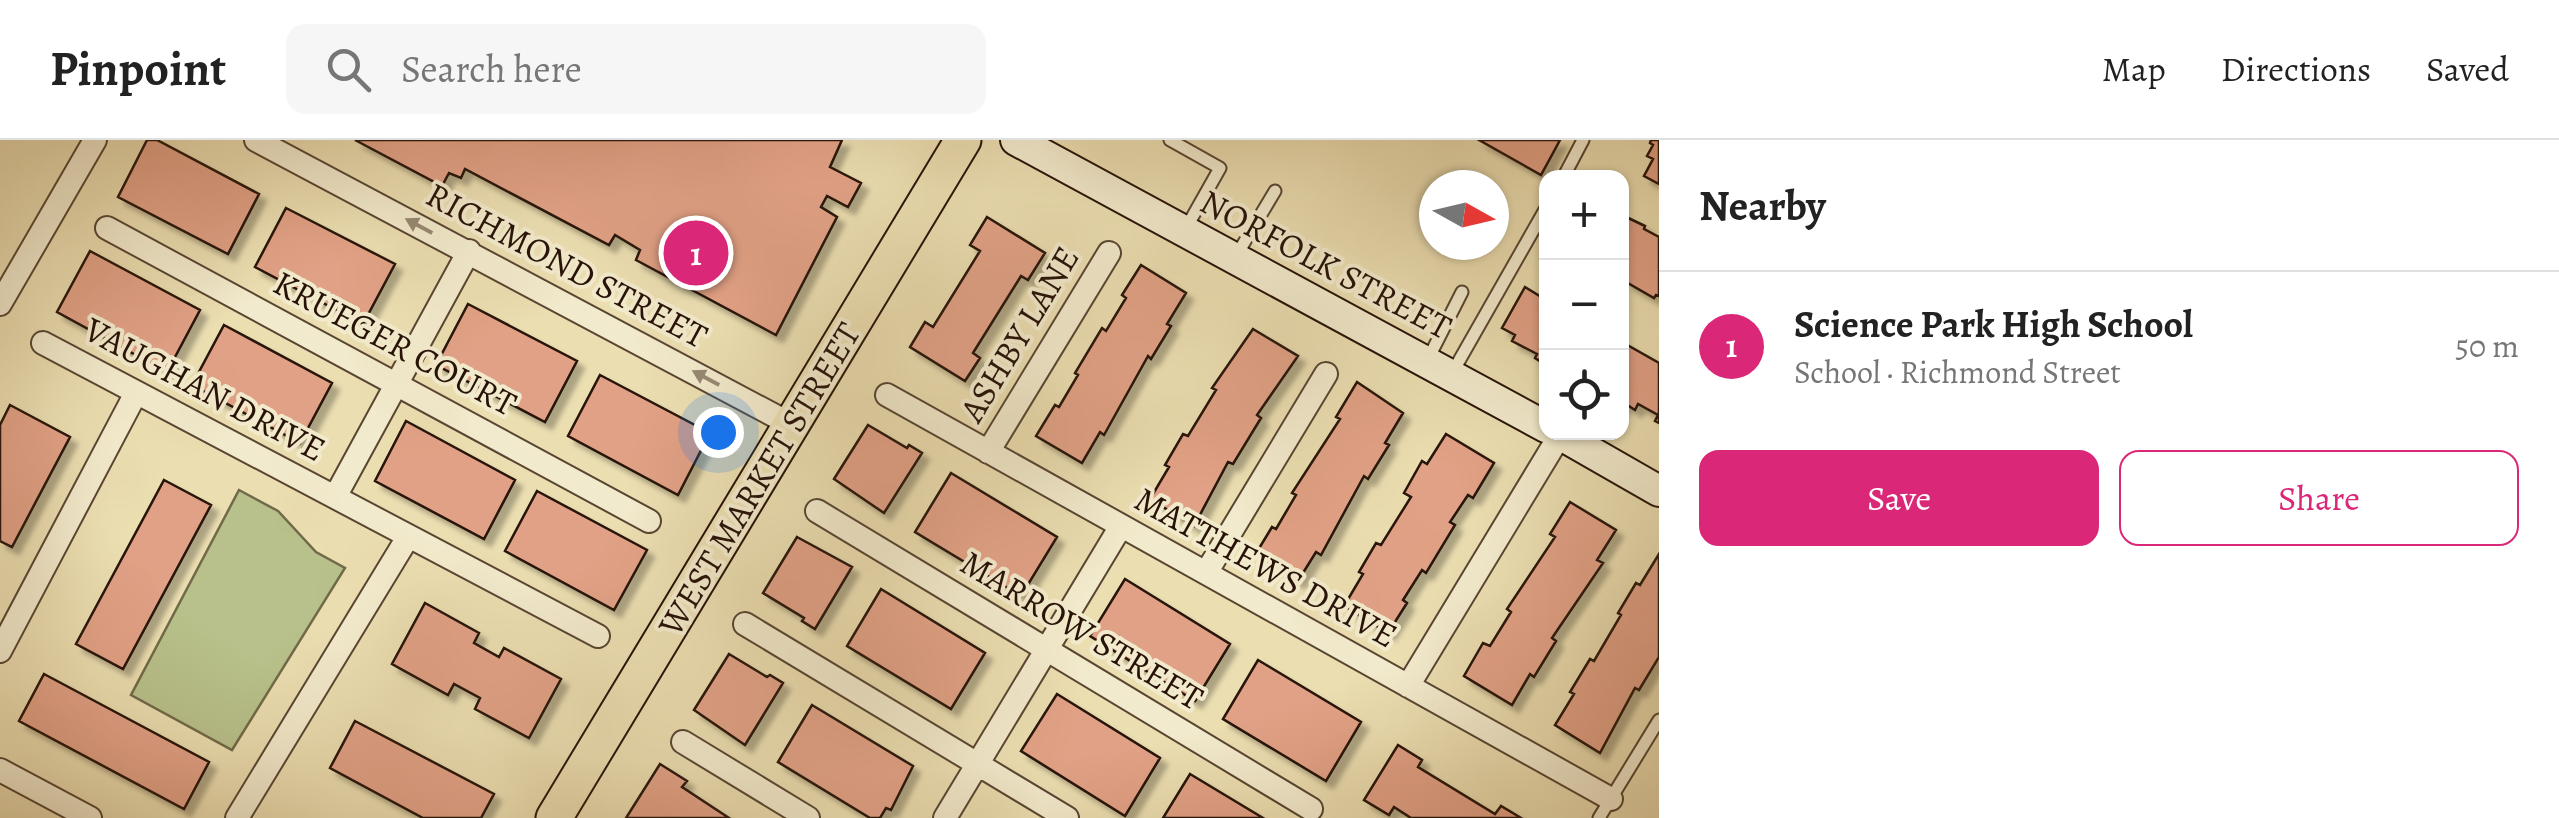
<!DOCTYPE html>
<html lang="en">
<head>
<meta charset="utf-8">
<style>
	:root { --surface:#fff; --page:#f6f6f6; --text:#222; --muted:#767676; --line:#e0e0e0; --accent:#db2777 }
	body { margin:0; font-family:Alegreya,serif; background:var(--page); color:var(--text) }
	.controls { position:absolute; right:30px; top:30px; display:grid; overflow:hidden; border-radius:20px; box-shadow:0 2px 8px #0004 }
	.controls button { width:90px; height:90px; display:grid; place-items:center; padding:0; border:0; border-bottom:2px solid var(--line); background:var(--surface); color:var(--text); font:50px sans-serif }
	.compass { position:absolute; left:1419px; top:30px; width:90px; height:90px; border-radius:50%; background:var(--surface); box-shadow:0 2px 8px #0004; rotate:98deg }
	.you { position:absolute; left:718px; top:292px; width:35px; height:35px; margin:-25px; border:8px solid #fff; border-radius:50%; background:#1a73e8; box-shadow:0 0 0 15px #1a73e833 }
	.badge { display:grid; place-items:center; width:65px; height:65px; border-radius:50%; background:var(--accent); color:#fff; font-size:32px; font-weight:700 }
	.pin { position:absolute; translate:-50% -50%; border:5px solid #fff; box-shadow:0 2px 10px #0006 }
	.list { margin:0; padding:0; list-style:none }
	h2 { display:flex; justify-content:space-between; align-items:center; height:130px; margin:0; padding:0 40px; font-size:42px }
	h2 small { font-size:32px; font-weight:400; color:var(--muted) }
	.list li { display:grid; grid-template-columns:65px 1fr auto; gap:30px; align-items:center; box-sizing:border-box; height:150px; padding:0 40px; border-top:2px solid var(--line) }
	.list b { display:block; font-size:38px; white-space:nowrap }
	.list p { margin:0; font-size:32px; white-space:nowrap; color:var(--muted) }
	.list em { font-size:32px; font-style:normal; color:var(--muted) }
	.actions { display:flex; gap:20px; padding:30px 40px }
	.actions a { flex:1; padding:22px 0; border:2px solid var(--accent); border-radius:20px; text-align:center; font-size:35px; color:var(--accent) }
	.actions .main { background:var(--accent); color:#fff }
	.icon { flex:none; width:55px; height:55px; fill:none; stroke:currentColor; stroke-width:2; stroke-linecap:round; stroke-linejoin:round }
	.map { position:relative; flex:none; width:1659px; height:678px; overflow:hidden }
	header { display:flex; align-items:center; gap:60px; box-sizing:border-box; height:140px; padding:0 50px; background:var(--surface); border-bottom:2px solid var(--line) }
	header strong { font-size:48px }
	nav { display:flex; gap:55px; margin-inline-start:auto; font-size:35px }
	.search { width:700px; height:90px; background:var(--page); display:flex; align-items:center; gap:25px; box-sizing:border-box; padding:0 35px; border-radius:20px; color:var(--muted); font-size:38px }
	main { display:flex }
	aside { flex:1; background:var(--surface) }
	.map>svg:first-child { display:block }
</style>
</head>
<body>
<header>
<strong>Pinpoint</strong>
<div class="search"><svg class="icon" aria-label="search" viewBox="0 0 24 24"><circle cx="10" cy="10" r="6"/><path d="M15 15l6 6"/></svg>Search here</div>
<nav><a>Map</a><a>Directions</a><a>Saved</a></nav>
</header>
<main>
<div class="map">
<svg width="1659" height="678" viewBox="0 0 1659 678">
	<defs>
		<filter id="shadow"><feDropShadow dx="7" dy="7" stdDeviation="2.5" flood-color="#0004"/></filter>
	</defs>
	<rect width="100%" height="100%" fill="#ebdeb1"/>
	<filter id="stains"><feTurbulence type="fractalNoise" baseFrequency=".002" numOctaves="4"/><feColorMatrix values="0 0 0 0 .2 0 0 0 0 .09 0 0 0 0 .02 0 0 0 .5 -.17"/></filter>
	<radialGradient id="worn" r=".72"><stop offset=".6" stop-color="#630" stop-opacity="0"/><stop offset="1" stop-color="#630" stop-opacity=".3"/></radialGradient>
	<path fill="#b8c18b" stroke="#706a49" stroke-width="2.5" d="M239,350L278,371L316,412L345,428L232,610L131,555Z"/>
	<path fill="#e1a186" stroke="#271207" stroke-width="2.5" filter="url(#shadow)" d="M147,0H157L259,54L228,114L118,57Z
		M355,0H842L830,27L861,43L848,67L827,56L821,67L837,77L776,195L636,120L640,110L615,95L609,105L465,29L461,38L449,33L442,46Z
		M1479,0H1560L1541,35Z
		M1651,0H1659V44L1644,36L1653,19L1647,16L1653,5L1650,3Z
		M286,68L395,124L363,184L255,127Z
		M1622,75L1645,86L1644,89L1659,97V156L1656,155L1654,158L1626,142L1627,139L1622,136Z
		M987,77L1045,113L1028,140L1021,136L973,213L980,218L965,241L910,207L925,182L933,187L980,111L970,105Z
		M90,111L200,170L167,232L57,172Z
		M1141,125L1186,153L1167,184L1171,186L1151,219L1148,216L1104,295L1100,292L1082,323L1036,296L1055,265L1059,267L1078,235L1075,233L1102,188L1106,191L1126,158L1122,155Z
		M1525,147L1546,160V225L1535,218L1537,214L1512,201L1515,195L1502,188Z
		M468,164L577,221L545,282L436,225Z
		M224,185L332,243L300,303L192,245Z
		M1253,189L1298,216L1257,275L1261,278L1233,324L1228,322L1194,386L1150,359L1169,327L1165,325L1183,294L1188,296L1216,250L1212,248Z
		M1622,202L1659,223V283L1655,281L1658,275L1638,264L1635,270L1624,263L1622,266Z
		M600,235L710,293L678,355L568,296Z
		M1357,242L1403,273L1385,303L1389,305L1368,339L1364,336L1321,415L1316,412L1298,441L1255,415L1272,387L1276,389L1296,355L1292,353L1340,279L1336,277Z
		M10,265L70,297L12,407L0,401V285Z
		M406,281L515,340L484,399L375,341Z
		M868,285L907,308L909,305L922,313L884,373L834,339Z
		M1446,294L1494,323L1473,358L1468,355L1450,382L1455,385L1426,433L1422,430L1403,460L1407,463L1388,493L1344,466L1363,434L1359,432L1376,403L1381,405L1411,357L1404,353L1422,321L1427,324Z
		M951,333L1057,397L1021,456L915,392Z
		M164,340L211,365L123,529L76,504Z
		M537,351L647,410L614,470L505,411Z
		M1570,362L1616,390L1597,420L1603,423L1552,498L1556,501L1534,537L1530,534L1512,565L1464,536L1483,503L1490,506L1511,472L1507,469L1555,397L1550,394Z
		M797,397L852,427L815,489L802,481L804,478L763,453Z
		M1659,414V517L1639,550L1635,548L1600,613L1555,585L1574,554L1570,552L1590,519L1594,521L1621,475L1618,473L1636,443L1640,445Z
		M1125,439L1230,504L1195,561L1090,496Z
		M881,449L985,513L951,569L847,506Z
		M425,463L479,493L474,503L499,517L504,508L561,539L529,598L475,569L480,558L454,544L448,555L392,524Z
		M729,514L767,537L770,535L783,543L745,605L694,570Z
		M1258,520L1361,582L1326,641L1223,579Z
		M44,534L209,622L184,669L19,581Z
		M1057,554L1160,618L1125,676L1021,611Z
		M812,565L913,626L891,670L886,668L880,678H870L778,622Z
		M355,581L494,654L481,678H423L330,628Z
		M1398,605L1422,620L1418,627L1495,674L1501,666L1521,678H1411L1394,667L1389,675L1364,660Z
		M660,624L687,641L682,647L729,678H626Z
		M1190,634L1263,678H1163Z"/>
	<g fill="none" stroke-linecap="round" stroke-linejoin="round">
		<g stroke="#584532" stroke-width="15">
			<path id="service" d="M1170,0L1220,28L1185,90
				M1563,38L1583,0
				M1236,116L1275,51
				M1427,221L1462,152
				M1451,235L1546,68
				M1599,678L1659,580"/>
		</g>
		<g stroke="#584532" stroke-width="26">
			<path id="minor" d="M256,0L792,285
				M107,88L649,381
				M0,164L95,0
				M43,203L598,496
				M887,255L1611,659
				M988,312L1109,113
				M335,357L469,111
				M817,371L1311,669
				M1206,433L1326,234
				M745,484L1067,678
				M0,511L136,253
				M1408,546L1560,295
				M683,602L808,678
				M0,630L90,678
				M237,678L408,397
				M945,678L1121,386"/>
		</g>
		<g stroke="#271207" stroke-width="34">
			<path id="secondary" d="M1016,0L1546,287
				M1556,292L1659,351"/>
		</g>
		<g stroke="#271207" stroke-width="39">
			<path id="primary" d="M554,678L963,0"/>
		</g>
		<use href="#service" stroke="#f2eacc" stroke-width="11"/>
		<use href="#minor" stroke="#f2eacc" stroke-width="22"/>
		<use href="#secondary" stroke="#f2eacc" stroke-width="30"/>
		<use href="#primary" stroke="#ebdeb1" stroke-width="35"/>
	</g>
	<defs><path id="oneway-solid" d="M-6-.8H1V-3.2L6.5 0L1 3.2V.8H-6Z" transform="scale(2.5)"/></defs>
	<g fill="#978973">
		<use href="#oneway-solid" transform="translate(419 86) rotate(-152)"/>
		<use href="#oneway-solid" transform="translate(706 238) rotate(-152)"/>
	</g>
	<g text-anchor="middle" stroke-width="8" stroke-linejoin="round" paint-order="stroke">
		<g font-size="35" fill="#271207" stroke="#f2eacc">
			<text transform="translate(1326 124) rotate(28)" y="12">NORFOLK STREET</text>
			<text transform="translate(567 125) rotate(28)" y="12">RICHMOND STREET</text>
			<text transform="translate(1019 194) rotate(-59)" y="12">ASHBY LANE</text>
			<text transform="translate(395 203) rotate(28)" y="12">KRUEGER COURT</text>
			<text transform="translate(205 249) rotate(28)" y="12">VAUGHAN DRIVE</text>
			<text transform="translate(759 339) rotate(-59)" y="12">WEST MARKET STREET</text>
			<text transform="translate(1266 427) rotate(29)" y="12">MATTHEWS DRIVE</text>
			<text transform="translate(1082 490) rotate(31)" y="12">MARROW STREET</text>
		</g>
	</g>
	<rect width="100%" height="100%" filter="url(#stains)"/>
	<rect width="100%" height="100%" fill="url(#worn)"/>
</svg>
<div class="controls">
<button>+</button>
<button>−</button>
<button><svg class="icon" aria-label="locate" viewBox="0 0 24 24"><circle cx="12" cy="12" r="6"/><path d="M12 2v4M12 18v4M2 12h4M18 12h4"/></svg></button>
</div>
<svg class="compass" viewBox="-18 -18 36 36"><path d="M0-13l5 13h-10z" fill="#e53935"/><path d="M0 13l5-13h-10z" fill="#767676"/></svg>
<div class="you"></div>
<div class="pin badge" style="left:696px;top:113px">1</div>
</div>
<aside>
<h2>Nearby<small></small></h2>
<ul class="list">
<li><span class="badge">1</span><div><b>Science Park High School</b><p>School · Richmond Street</p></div><em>50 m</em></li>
</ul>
<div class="actions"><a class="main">Save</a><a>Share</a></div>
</aside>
</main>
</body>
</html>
